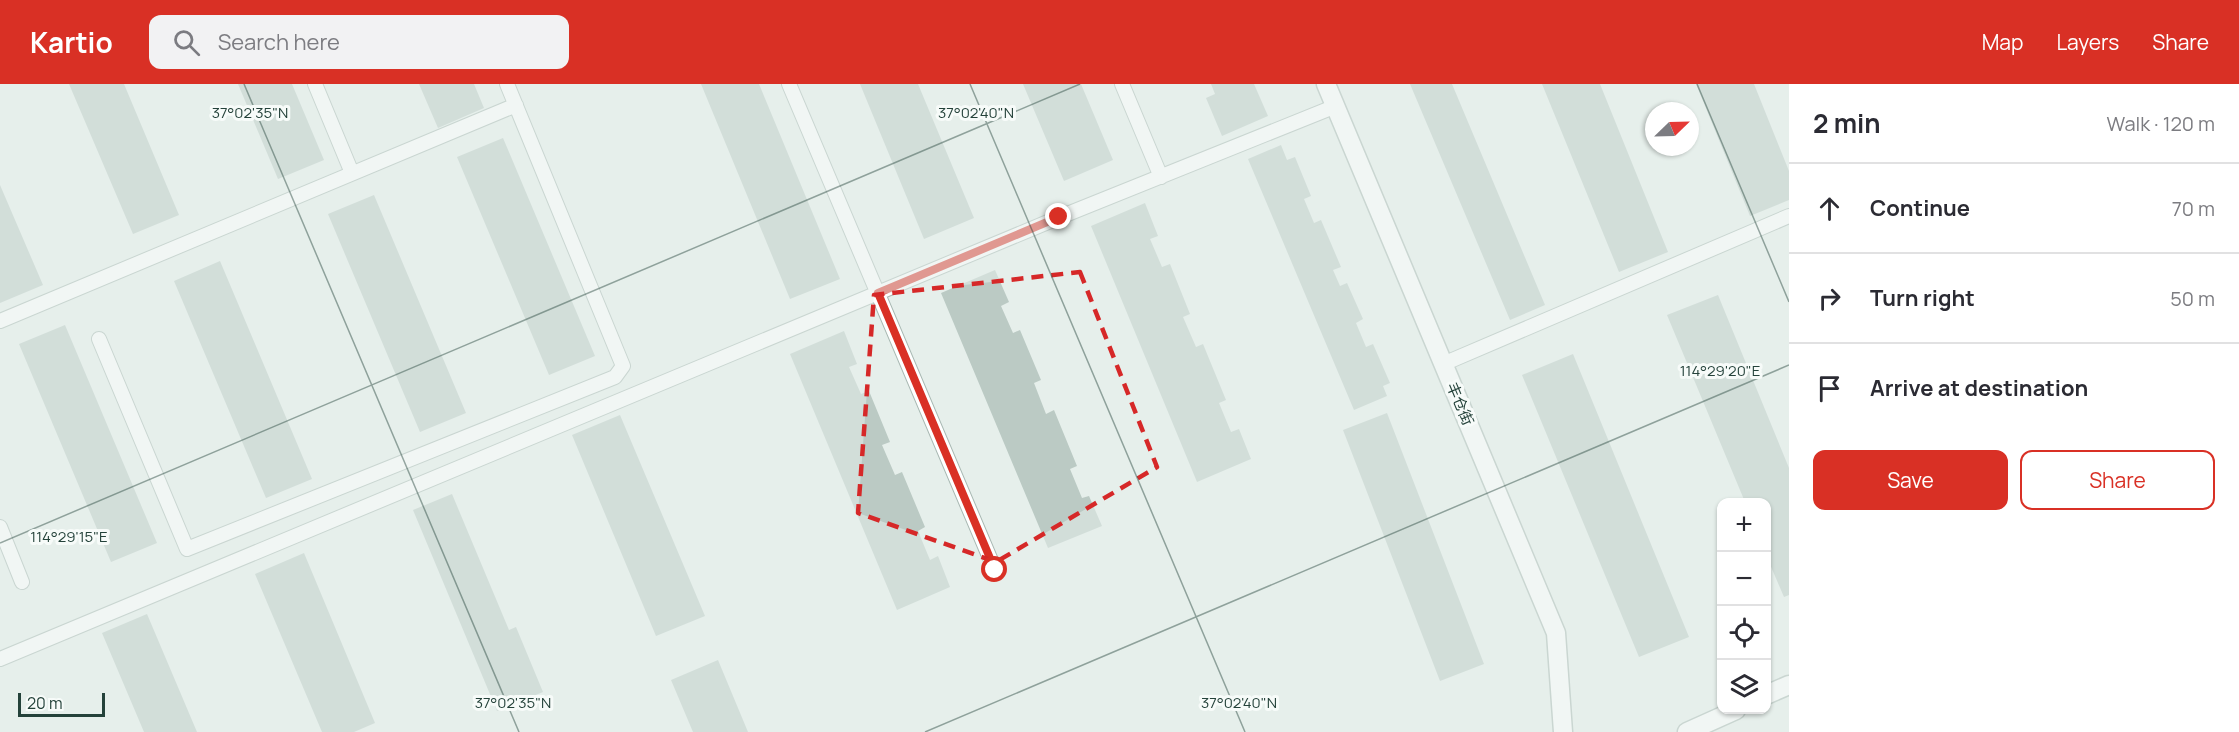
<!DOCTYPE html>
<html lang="en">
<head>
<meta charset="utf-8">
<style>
	:root { --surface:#fff; --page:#f2f2f3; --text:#2b2b33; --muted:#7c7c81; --line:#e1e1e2; --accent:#d93025 }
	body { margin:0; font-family:Manrope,"Noto Sans SC",sans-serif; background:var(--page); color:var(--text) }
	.controls { position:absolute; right:18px; bottom:18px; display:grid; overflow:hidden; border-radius:12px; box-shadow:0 2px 4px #0004 }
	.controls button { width:54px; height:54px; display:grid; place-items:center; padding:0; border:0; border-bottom:2px solid var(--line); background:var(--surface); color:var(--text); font:30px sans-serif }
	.compass { position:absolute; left:1645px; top:18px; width:54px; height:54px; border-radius:50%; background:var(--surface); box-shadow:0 2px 4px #0004; rotate:67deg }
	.scale { position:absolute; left:18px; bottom:15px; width:87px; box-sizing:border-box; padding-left:6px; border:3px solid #24423a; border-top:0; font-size:16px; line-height:21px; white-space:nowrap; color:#24423a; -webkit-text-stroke:4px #f7fbf9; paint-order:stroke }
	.stop { position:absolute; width:18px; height:18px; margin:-14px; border:4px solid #d93025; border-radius:50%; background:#fff }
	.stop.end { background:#d93025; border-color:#fff; box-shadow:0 2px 6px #0008 }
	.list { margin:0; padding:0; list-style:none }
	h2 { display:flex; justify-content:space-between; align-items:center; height:78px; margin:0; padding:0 24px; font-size:26px }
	h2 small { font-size:20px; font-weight:400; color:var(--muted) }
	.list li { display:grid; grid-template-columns:39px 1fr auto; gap:18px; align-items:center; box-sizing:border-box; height:90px; padding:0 24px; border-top:2px solid var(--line) }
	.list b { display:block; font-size:22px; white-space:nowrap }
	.list em { font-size:20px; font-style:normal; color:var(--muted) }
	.actions { display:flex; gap:12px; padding:18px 24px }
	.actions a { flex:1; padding:14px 0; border:2px solid var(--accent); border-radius:12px; text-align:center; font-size:21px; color:var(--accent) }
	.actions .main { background:var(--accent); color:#fff }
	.icon { flex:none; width:33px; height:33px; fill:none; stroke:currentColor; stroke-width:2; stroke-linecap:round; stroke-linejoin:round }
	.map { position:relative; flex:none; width:1789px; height:648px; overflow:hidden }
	header { display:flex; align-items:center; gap:36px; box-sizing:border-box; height:84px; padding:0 30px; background:var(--accent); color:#fff }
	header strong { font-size:28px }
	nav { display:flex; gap:33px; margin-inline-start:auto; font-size:21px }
	.search { width:420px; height:54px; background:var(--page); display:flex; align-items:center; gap:15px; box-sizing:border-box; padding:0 21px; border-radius:12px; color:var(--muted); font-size:22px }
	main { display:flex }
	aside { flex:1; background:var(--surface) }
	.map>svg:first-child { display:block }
</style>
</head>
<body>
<header>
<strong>Kartio</strong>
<div class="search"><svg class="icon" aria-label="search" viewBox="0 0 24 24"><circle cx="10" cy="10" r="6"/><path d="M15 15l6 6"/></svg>Search here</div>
<nav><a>Map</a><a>Layers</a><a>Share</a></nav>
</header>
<main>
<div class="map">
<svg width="1789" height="648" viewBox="0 0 1789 648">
	<rect width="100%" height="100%" fill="#e6efeb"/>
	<path fill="#bbcac4" d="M69,0H124L179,131L133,150Z
		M238,0H292L324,76L278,95Z
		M419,0H474L484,24L438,44Z
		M701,0H759L840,195L790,215Z
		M860,0H918L974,134L924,155Z
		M1023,0H1081L1113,76L1064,97Z
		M1211,0H1254L1268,32L1222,52L1206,14L1215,10Z
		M1410,0H1452L1545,221L1510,236Z
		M1542,0H1600L1668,168L1619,188Z
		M1696,0H1754L1789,87V116L1750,132Z
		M503,54L595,272L549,291L457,73Z
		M1281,61L1287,76L1295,73L1311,112L1304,115L1314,139L1321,136L1341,183L1333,186L1340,202L1347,199L1363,235L1356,239L1366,263L1373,260L1390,299L1383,302L1387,312L1354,326L1248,75Z
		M0,101L43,201L0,219Z
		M374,111L466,329L420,348L328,130Z
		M1145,119L1158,152L1150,155L1162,183L1170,180L1190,230L1183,233L1196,263L1203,260L1226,316L1219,319L1231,348L1239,345L1251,375L1197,398L1091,142Z
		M220,177L312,395L266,414L174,197Z
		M995,186L1009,218L1001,222L1013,249L1020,246L1041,296L1034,299L1046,330L1054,326L1077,382L1070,385L1082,414L1089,412L1102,442L1048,464L941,209Z
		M1718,211L1789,384V511L1784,513L1766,471V418H1745L1667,231Z
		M65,241L157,459L111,478L19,260Z
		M844,247L857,280L849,283L861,310L869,307L890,358L882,361L895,391L902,388L925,443L918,447L930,476L938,472L950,503L897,526L790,270Z
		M1573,270L1689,553L1639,573L1522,291Z
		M1387,329L1484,580L1440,597L1343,346Z
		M620,331L705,532L656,552L572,351Z
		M452,410L509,546L516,543L543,608L497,627L413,426Z
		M304,469L375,639L354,648H322L255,490Z
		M147,530L197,648H144L102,549Z
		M718,576L748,648H693L671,596Z"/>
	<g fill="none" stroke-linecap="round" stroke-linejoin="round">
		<g stroke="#a8b8b2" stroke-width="16">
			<path id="service" d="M315,0L352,89
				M789,0L995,486
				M1122,0L1161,93
				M0,237L516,21
				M99,255L187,465L615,293L623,282L507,0
				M1443,280L1789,132
				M0,443L22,498
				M0,575L1060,133L1336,22"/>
		</g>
		<g stroke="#a8b8b2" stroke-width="21">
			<path id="tertiary" d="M1326,0L1556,549L1563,648
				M1766,611L1789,601
				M1687,648L1736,626"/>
		</g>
		<use href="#service" stroke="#fff" stroke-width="14"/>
		<use href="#tertiary" stroke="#fff" stroke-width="18"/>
	</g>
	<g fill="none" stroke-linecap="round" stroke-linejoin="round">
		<path stroke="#d93025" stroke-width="8" d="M995,486L878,209L1059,133"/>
	</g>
	<path d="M0 0H1789V648H0ZM1080,188L1157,383L996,478L858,429L874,211Z" fill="#e6efeb" fill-opacity=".55" fill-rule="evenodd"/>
	<path fill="none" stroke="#d62828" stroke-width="4.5" stroke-dasharray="12 8" stroke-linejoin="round" d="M1080,188L1157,383L996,478L858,429L874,211Z"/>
	<path fill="none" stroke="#24423a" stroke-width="1.5" stroke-opacity="0.45" d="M244,0L519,648M970,0L1245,648M1697,0L1789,218M0,459L1080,0M925,648L1789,281"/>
	<g text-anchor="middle" stroke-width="6" stroke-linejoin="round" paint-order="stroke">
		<g font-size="15" fill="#24423a" stroke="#f7fbf9">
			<text transform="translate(1460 320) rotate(67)" y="5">丰仓街</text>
		</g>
	</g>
	<g font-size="15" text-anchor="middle" fill="#24423a" stroke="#f7fbf9" stroke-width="6" stroke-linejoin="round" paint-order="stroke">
		<text x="250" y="34">37°02'35"N</text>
		<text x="976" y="34">37°02'40"N</text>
		<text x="1720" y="292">114°29'20"E</text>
		<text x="69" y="458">114°29'15"E</text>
		<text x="513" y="624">37°02'35"N</text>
		<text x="1239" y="624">37°02'40"N</text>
	</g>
</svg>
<div class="controls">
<button>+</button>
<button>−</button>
<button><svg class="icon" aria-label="locate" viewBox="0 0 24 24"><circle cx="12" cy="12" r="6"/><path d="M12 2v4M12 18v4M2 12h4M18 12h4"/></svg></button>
<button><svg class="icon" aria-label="layers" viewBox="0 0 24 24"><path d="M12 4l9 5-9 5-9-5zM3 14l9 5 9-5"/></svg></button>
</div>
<svg class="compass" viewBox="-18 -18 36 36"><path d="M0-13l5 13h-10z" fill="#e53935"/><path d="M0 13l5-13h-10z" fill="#7c7c81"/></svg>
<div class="scale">20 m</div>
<div class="stop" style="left:995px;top:486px"></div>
<div class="stop end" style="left:1059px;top:133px"></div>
</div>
<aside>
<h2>2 min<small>Walk · 120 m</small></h2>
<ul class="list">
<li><svg class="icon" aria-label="ahead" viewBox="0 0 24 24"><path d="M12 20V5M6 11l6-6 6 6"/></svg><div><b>Continue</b></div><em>70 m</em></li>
<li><svg class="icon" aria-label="right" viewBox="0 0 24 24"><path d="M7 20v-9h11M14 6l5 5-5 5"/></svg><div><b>Turn right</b></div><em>50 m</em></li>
<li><svg class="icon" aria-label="arrive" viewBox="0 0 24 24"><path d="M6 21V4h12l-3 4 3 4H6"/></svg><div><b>Arrive at destination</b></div></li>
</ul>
<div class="actions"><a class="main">Save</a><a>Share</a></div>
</aside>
</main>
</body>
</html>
